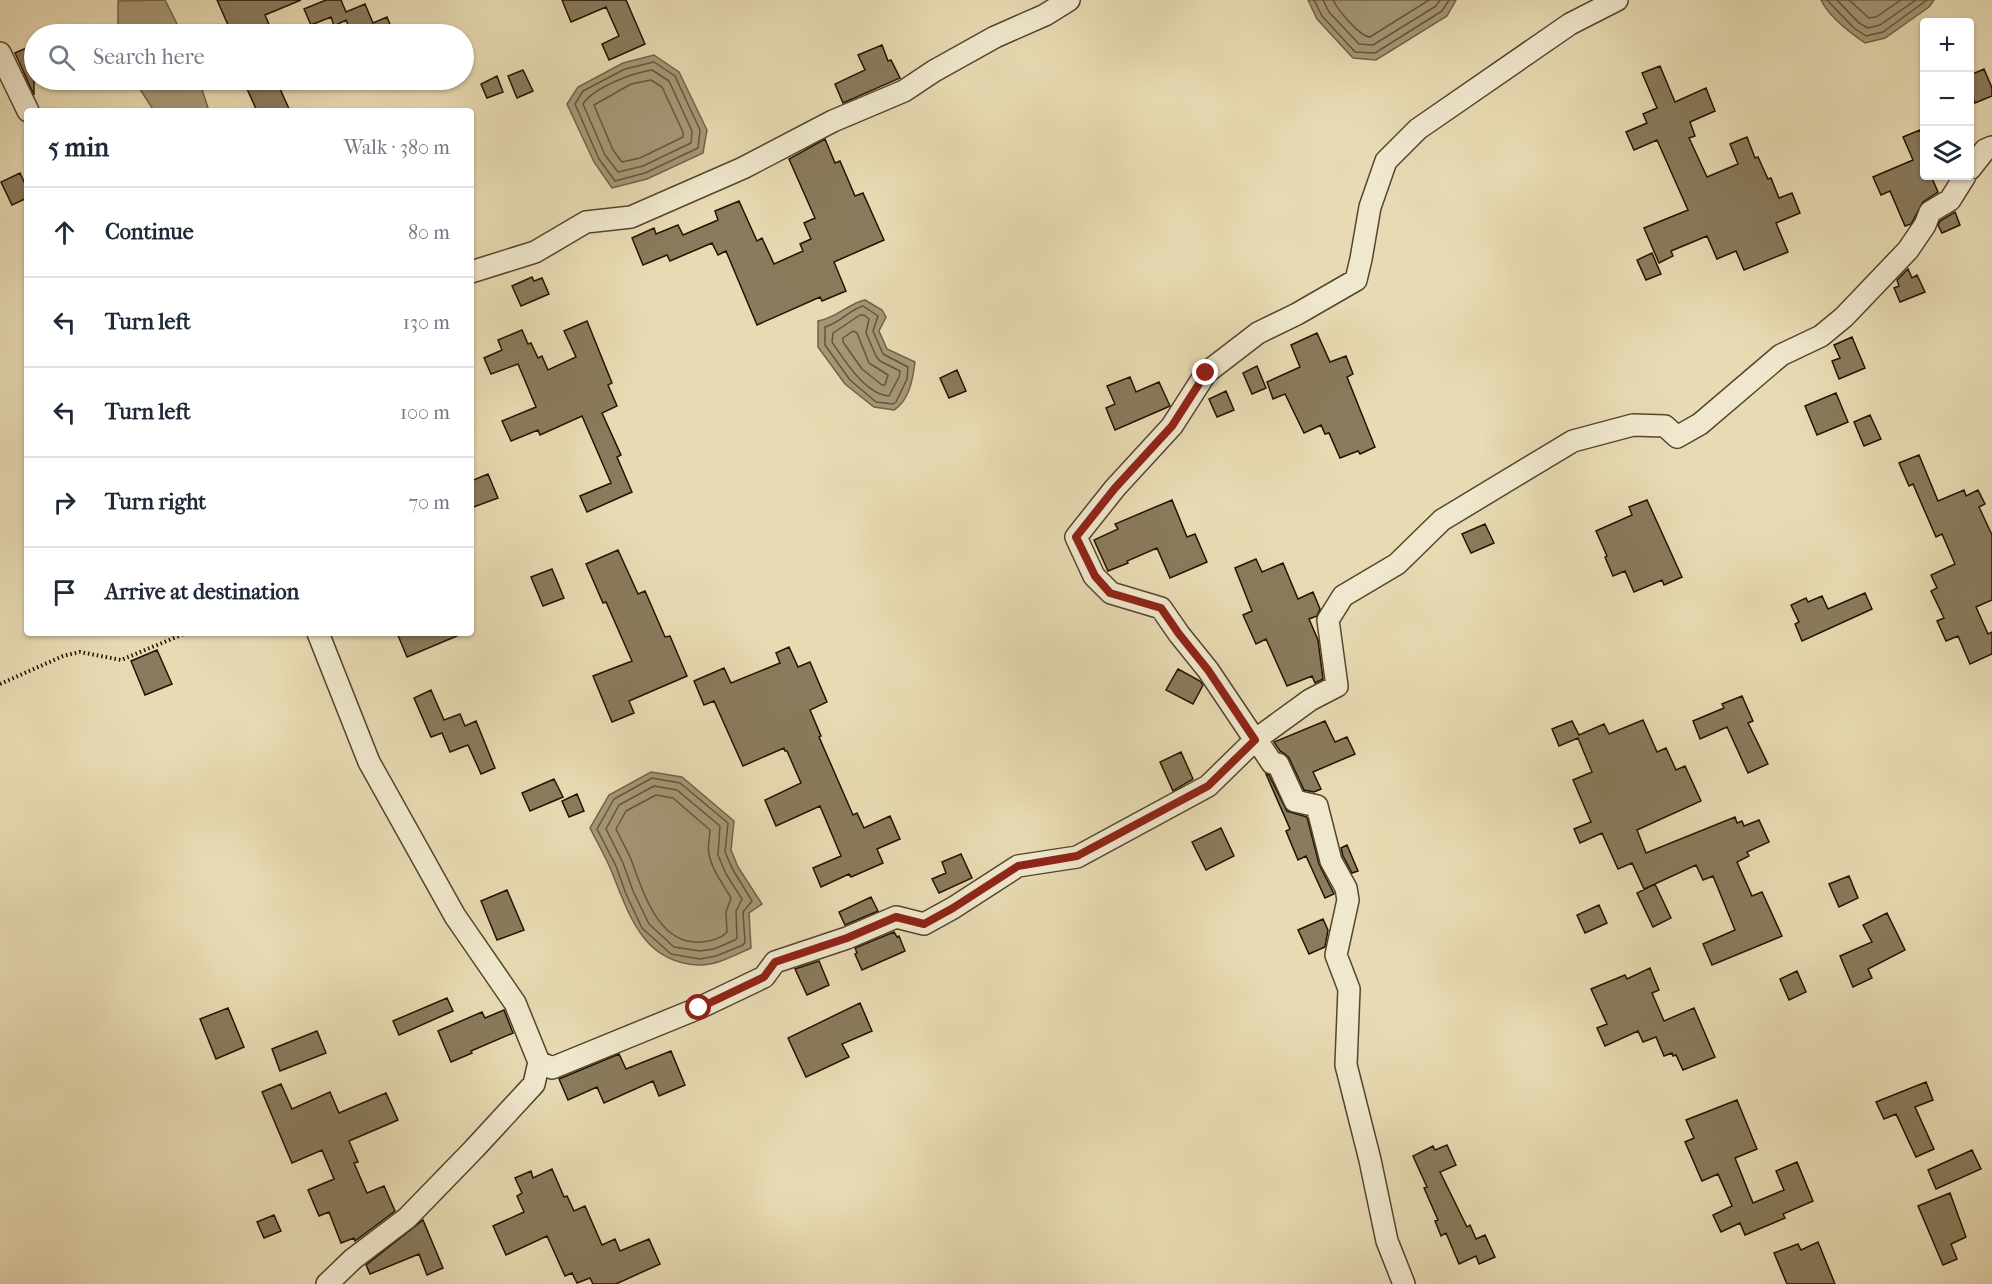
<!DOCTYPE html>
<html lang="en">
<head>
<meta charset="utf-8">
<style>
	:root { --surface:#fff; --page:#f6f6f7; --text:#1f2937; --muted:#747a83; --line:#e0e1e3 }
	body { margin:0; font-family:"IM FELL French Canon",serif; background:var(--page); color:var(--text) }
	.controls { position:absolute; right:18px; top:18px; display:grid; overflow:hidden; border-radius:6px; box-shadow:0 2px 4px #0004 }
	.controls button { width:54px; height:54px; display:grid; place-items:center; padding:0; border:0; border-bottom:2px solid var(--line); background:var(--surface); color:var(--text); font:30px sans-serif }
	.stop { position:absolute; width:18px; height:18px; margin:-14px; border:4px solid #8f2418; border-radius:50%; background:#fff }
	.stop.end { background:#8f2418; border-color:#fff; box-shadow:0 2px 6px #0008 }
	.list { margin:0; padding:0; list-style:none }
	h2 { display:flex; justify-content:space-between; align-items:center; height:78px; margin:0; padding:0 24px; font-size:26px }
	h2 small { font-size:20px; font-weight:400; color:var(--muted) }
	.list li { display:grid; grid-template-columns:39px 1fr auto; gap:18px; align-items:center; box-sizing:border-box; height:90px; padding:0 24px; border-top:2px solid var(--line) }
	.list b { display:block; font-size:22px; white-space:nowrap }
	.list em { font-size:20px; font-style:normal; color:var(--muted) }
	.icon { flex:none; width:33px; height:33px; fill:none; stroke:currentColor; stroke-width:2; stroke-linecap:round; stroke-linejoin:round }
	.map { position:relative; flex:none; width:1992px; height:1284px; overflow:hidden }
	.search { position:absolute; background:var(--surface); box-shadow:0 2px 4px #0004; left:24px; top:24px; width:450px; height:66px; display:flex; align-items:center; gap:15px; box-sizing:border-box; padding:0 21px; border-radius:33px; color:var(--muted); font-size:22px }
	.panel { position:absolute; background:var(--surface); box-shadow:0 2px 4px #0004; left:24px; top:108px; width:450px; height:528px; border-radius:6px }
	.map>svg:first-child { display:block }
</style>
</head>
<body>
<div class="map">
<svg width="1992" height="1284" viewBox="0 0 1992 1284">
	<rect width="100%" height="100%" fill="#e8dbb3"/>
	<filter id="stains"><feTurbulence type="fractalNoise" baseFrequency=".00333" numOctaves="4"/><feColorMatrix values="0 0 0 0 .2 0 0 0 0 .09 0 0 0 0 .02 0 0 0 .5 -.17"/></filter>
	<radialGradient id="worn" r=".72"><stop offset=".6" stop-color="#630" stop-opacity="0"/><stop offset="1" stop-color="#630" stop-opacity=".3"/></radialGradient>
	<path fill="#a59776" stroke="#716247" stroke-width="1.5" d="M165,0L182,34H120L118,27V1Z
		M1308,0H1456L1447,16L1376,60L1353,58L1317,19Z
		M1821,0H1934L1929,7L1885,38L1865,43C1849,32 1829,17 1821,0Z
		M654,55L679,72L707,130L703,153L647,179L612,188L594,162L567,104L578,87L623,63Z
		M134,80H199L209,111H154Z
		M865,300L882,310L886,317L879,331L887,349L915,362C913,379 909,401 894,410L874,407L845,384L818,347V321C837,318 847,304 865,300Z
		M651,772L682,777L734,821L731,850L738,867L762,904L749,913L751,948C735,955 716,966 698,965C642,962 629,914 611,870C605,856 597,842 590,828L609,795Z"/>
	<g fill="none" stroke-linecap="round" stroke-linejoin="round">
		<path stroke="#64553b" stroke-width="1.5" d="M1314,0L1322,16L1355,52L1375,53L1442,11L1449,0
			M1323,0L1329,12L1359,44L1373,45L1436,6L1440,0
			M1333,0C1338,10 1359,36 1370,37L1429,0
			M1827,0L1854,28L1866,36L1883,32L1927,0
			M1837,0L1859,23L1868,28L1880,25L1916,0
			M1849,0L1869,18L1876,17L1901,0
			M654,62L675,76L700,130L698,148L645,173L615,181L599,159L575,104L583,91L625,69Z
			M652,70L669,81L692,131L691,143L643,166L618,172L605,155L583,104C594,87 633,73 652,70Z
			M651,80L662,87L683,132V137L640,158L622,162L613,150L594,105L631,84Z
			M863,306L878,316L873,331L883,354L908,367L907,379L896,402L893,404L876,402L850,380L825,345V327C840,323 849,310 863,306Z
			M860,315H864L869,319L866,333L876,356L880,361L900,371L899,377L889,396C865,394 845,361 832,342L833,333Z
			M853,331L857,333L869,363L888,375L885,385H882L862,369L843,342V338Z
			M652,778L680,783L728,823L725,852L733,870L752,901L743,912L745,942L743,945L716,956L700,959L671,954L642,928L626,894L616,866L597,829L614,799Z
			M654,786L677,790L720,826L718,855L726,874L742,899L736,911L737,938L735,940L714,949L700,951L674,947L649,924L633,891L623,863L606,829L619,805Z
			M656,795L673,798L710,830C710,838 707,846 709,854C712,870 723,884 731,898L726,912L727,932C722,938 711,941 702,942C659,946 644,894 632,862C628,851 621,840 616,829L626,811Z"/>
	</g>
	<path fill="#897b5d" stroke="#231300" stroke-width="1.5" d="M217,0H301L265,15L271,29L258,34H232Z
		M326,0H341L346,12L365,4L373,23L387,17L394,34H346L351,32L346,20L334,26L331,17L311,25L304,9Z
		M562,0H626L645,44L609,60L602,44L619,36L606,7L571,22Z
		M882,45L888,61L891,60L900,78L843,103L835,84L865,70L858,55Z
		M31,46L34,55V95L15,53Z
		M1660,66L1675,102L1706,88L1715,111L1690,122L1695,136L1689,138L1707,177L1738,164L1730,144L1747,137L1755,158L1758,157L1768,179L1771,178L1779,198L1792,193L1800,213L1776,223L1788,252L1744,270L1736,251L1717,259L1707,236L1671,251L1673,256L1659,263L1644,228L1688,210L1657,140L1634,150L1626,132L1647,123L1643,114L1657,108L1642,73Z
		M1984,69L1992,88V96L1975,103L1970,90V75Z
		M523,70L533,91L517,98L508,76Z
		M497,76L503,92L487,98L481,84Z
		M243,80H276L290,111H257Z
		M1920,130L1924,141V176H1931L1938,192L1923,202L1911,224L1905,226L1890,191L1881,195L1873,177L1913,160L1903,137Z
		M825,139L835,163L840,161L855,196L863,193L884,240L834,262L846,291L822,301L820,297L757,325L726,251L718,255L712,243L670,261L667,255L643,265L632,238L654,228L656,234L678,225L683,235L718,220L715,211L739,201L757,241L762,238L774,264L803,251L800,244L811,239L804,223L815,218L789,159Z
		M20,173L27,188V198L12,205L1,182Z
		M1955,212L1960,225L1942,233L1938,225L1940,221Z
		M1652,253L1661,274L1646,280L1637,260Z
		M1908,269L1912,278L1917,275L1925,292L1900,302L1894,288L1899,286L1897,280Z
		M532,277L534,281L542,278L549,294L521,306L512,286Z
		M587,321L612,383L608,385L617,406L602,413L621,455L617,457L632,492L587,512L580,496L611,483L582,416L540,435L538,430L511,441L502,421L536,407L518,364L491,374L484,358L502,350L498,340L522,330L528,344L531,343L538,358L542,356L548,370L576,357L564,331Z
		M1317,333L1330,362L1346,356L1353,374L1347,377L1375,447L1360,454L1358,451L1340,458L1329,433L1325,434L1321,425L1304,433L1285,394L1273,399L1267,382L1300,367L1291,345Z
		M1852,337L1865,368L1839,379L1832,361L1840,358L1834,345Z
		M1257,366L1266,388L1252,394L1243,373Z
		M957,370L966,391L949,398L940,378Z
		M1130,377L1136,392L1159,382L1170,406L1115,430L1106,408L1115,404L1107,386Z
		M1226,391L1234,410L1217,417L1209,399Z
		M1836,393L1848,422L1817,435L1805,406Z
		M1870,415L1881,439L1864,446L1854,422Z
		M1919,455L1938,501L1964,490L1966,496L1978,490L1985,504L1979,507L1992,535V600L1976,607L1988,634L1992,632V654L1970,664L1958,636L1946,641L1937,621L1944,618L1931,591L1937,588L1931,575L1955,564L1942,534L1936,537L1913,484L1909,486L1899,463Z
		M488,474L498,498L471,508V481Z
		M1172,500L1187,537L1195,534L1207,562L1170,578L1157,548L1127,561L1128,563L1108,571L1094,540L1118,529L1115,524Z
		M1647,500L1682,577L1664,585L1662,580L1634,592L1625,571L1613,576L1605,557L1607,556L1596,531L1632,515L1629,507Z
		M1485,524L1494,543L1471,553L1462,534Z
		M618,550L638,594L645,591L665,637L670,636L687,676L629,701L634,713L612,722L593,676L632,661L606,602L603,603L586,564Z
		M1256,559L1262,572L1283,563L1298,599L1313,592L1320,609L1317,616L1309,619L1318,640L1323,679L1315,683L1312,676L1287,686L1266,639L1256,644L1243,615L1252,611L1235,568Z
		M552,569L564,598L543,606L531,577Z
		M1865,593L1872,609L1802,641L1795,624L1799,622L1791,605L1806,598L1808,602L1822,596L1828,609Z
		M397,633H464L407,657Z
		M789,647L798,667L810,662L827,702L810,710L821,736L819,737L853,815L857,813L864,828L890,816L900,839L877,849L883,863L851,877L849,874L821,887L813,868L841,856L820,806L776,826L765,800L801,783L787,751H785L784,748L743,766L714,701L704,705L694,681L724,668L731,683L780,663L776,653Z
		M157,650L172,684L145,695L131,661Z
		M1178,669L1200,681L1203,685L1193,704L1166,690Z
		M431,690L444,720L460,714L465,726L476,721L495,768L481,774L468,745L450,752L442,733L431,737L414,698Z
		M1742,696L1753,721L1748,723L1768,764L1748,773L1727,727L1700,739L1693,721L1724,708L1722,704Z
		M1643,720L1657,752L1666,748L1676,770L1685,766L1701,801L1637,830L1646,853L1735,817L1737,823L1742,821L1744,826L1759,820L1769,842L1747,852L1749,856L1737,862L1752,896L1762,892L1782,936L1712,965L1703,944L1735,930L1713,876L1703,880L1696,865L1644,889L1632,863L1618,869L1602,833L1580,843L1574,829L1591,822L1573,780L1592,772L1578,738L1559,746L1552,729L1572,721L1579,735L1604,724L1609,734Z
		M1325,721L1335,742L1347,737L1355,754L1313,772L1321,789L1314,792L1304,790L1289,758L1285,754L1280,751L1274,742Z
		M1181,752L1193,779L1173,791L1160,762Z
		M1266,774L1269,775L1287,811L1307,817L1319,864L1334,894L1325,898L1306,856L1298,860L1286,831L1290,829Z
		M554,779L563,797L530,811L522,793Z
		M577,794L584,811L569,817L562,801Z
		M1221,828L1234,856L1206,870L1192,842Z
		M1347,845L1358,871L1352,873L1343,856L1341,848Z
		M961,854L972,878L939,893L932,879L946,873L942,862Z
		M1849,876L1858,898L1839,907L1829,884Z
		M1655,884L1671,918L1653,927L1637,893Z
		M507,890L524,930L497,940L481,901Z
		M871,897L878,911L845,925L839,912Z
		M1599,905L1607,923L1585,933L1577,915Z
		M1887,913L1905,950L1868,969L1872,978L1853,987L1840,956L1872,942L1863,925Z
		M1323,919L1328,930L1325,947L1309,954L1298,930Z
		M894,932L897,937L899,936L905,951L862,970L855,954L857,953L855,948Z
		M819,961L829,985L807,995L795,969Z
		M1650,968L1659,990L1652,993L1664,1021L1694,1008L1715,1057L1683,1070L1676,1055L1673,1056L1672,1053L1664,1056L1656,1037L1643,1042L1638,1031L1605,1046L1597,1028L1607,1024L1591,989L1625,975L1627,979Z
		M1797,971L1806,992L1789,1000L1780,979Z
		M447,998L453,1011L399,1035L393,1021Z
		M860,1003L872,1031L842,1044L849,1057L806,1077L788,1038Z
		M228,1008L244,1047L216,1059L200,1019Z
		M504,1010L513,1033L471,1051L472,1053L451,1062L438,1031L482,1012L485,1018Z
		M317,1031L326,1053L280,1071L272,1049Z
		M671,1051L685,1085L659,1096L653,1081L604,1103L597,1087L568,1100L559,1079L619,1054L626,1069Z
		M1926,1082L1933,1100L1915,1107L1934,1149L1916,1157L1896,1114L1884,1119L1876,1102Z
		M281,1084L292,1109L330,1092L339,1113L386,1093L398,1120L349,1141L358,1162L354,1163L367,1193L384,1186L395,1211L355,1241L354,1238L341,1243L329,1212L319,1216L308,1190L334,1179L322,1150L292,1163L262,1092Z
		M1737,1100L1757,1149L1735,1158L1753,1203L1784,1190L1776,1171L1797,1162L1813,1201L1783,1214L1785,1218L1745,1235L1740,1223L1721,1232L1713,1215L1732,1206L1718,1174L1702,1181L1685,1142L1694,1138L1686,1120Z
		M1447,1145L1456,1165L1440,1172L1467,1227L1470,1225L1476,1239L1485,1235L1495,1257L1479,1264L1476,1256L1459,1264L1446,1233L1441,1236L1435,1221L1438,1220L1424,1188L1427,1187L1413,1156L1433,1146L1435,1150Z
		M1972,1150L1981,1169L1936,1189L1928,1170Z
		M552,1169L564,1197L567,1196L574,1211L585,1206L602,1245L615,1239L620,1251L649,1239L660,1264L616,1284H593L590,1278L577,1283L572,1273L565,1276L547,1236L506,1255L493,1226L524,1212L517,1196L522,1193L515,1178L531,1171L533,1178Z
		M1950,1193L1966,1237L1951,1244L1957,1259L1943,1265L1918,1206Z
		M274,1215L281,1231L264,1238L257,1222Z
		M423,1220L443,1268L427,1275L419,1254L370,1274L366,1265Z
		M1818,1242L1835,1284H1787L1774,1253L1798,1244L1801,1250Z"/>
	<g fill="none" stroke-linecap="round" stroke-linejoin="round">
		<g stroke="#54452d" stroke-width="24">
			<path id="minor" d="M0,53L28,111
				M1970,169L1985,150L1992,147
				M471,272L535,252L586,222L631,217L743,168L833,121L904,91L934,71L995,37L1045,15L1069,0
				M318,633L369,762L455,916L515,1003L539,1062L534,1084L474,1149L407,1218L353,1259L327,1284
				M1256,739L1272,763L1278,764L1295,801L1317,806L1331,861L1346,888L1348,900L1336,955L1349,989L1346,1065L1370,1160L1387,1241L1404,1284
				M1255,740L1310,700L1337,686L1328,620L1343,596L1397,564L1442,520L1573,441L1633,425L1665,426L1677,437L1700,424L1781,355L1821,336L1844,317L1908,250L1925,225L1930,212L1950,200L1965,176
				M539,1062L552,1068L699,1008L764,977L775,962L847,938L896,917L924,924L953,908L1018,866L1077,857L1208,786L1255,740L1208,670L1179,634L1161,608L1111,593L1094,576L1076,537L1115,488L1172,426L1206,373L1258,333L1297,314L1356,280L1361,259L1370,207L1386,161L1418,129L1570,24L1617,0"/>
		</g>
		<path stroke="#231300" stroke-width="4" stroke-dasharray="1.5 3" stroke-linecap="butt" d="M0,684L63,656L80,652L121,660L186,633"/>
		<use href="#minor" stroke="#f0e8ce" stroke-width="21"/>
	</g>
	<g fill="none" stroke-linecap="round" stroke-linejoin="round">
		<path stroke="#8f2418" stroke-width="8" d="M699,1008L764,977L775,962L847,938L896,917L924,924L953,908L1018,866L1077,856L1208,786L1255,740L1208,670L1179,634L1161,608L1110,593L1095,576L1076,537L1115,488L1172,426L1206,373"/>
	</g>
	<rect width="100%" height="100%" filter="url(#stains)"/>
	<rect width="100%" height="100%" fill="url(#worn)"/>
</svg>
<div class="controls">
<button>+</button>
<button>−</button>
<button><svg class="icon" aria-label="layers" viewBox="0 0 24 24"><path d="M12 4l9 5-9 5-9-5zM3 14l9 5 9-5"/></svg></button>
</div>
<div class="stop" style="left:699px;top:1008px"></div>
<div class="stop end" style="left:1206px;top:373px"></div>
<div class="search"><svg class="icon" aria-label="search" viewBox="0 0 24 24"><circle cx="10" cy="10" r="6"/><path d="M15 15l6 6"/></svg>Search here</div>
<section class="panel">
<h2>5 min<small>Walk · 380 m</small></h2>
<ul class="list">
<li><svg class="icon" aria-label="ahead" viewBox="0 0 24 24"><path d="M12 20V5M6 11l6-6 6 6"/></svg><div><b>Continue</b></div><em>80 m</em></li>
<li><svg class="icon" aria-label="left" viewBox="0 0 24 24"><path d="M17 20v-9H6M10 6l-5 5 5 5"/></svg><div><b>Turn left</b></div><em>130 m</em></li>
<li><svg class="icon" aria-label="left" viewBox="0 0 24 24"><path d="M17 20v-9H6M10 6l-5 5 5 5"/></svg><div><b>Turn left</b></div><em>100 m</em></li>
<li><svg class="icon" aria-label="right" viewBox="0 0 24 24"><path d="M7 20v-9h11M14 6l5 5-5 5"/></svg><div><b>Turn right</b></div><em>70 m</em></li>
<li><svg class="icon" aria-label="arrive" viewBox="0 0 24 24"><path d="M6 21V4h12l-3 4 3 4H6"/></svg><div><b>Arrive at destination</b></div></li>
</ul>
</section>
</div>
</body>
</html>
